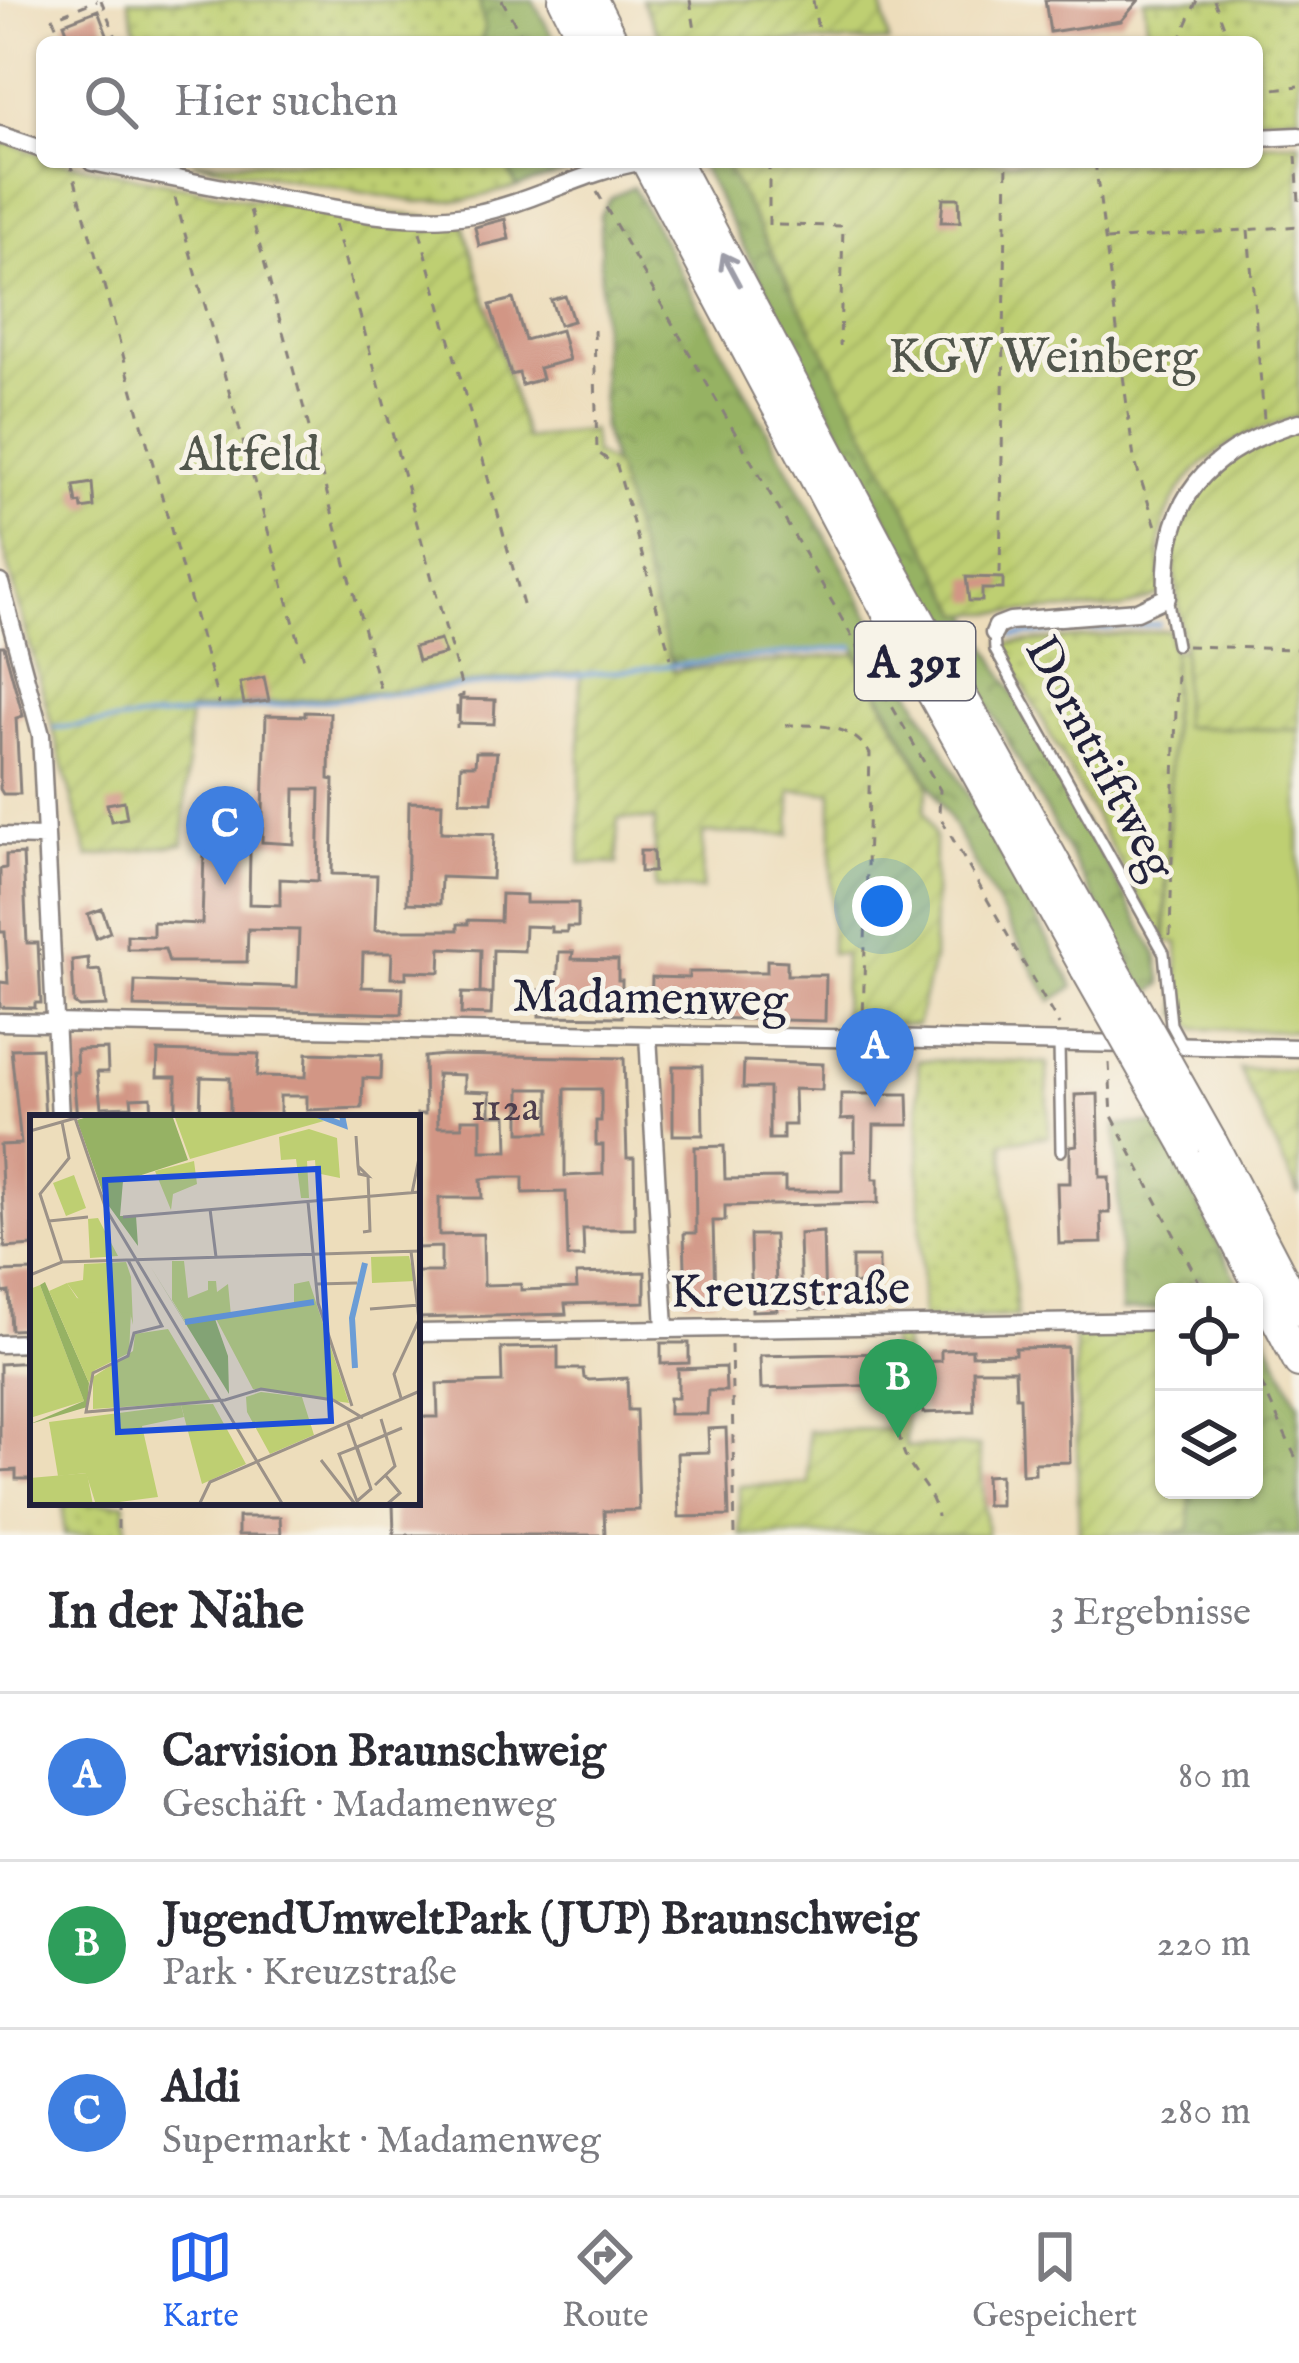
<!DOCTYPE html>
<html lang="de">
<head>
<meta charset="utf-8">
<style>
	:root { --surface:#fff; --page:#f7f7f7; --text:#2b2b33; --muted:#7c7c81; --line:#e1e1e2; --accent:#2563eb }
	body { margin:0; font-family:"IM FELL English",serif; background:var(--page); color:var(--text) }
	.controls { position:absolute; right:36px; bottom:36px; display:grid; overflow:hidden; border-radius:18px; box-shadow:0 3px 9px #0004 }
	.controls button { width:108px; height:108px; display:grid; place-items:center; padding:0; border:0; border-bottom:3px solid var(--line); background:var(--surface); color:var(--text); font:60px sans-serif }
	.you { position:absolute; left:882px; top:906px; width:42px; height:42px; margin:-30px; border:9px solid #fff; border-radius:50%; background:#1a73e8; box-shadow:0 0 0 18px #1a73e833 }
	.badge { display:grid; place-items:center; width:78px; height:78px; border-radius:50%; background:var(--accent); color:#fff; font-size:39px; font-weight:700 }
	.pin { position:absolute; translate:-50% -99px; filter:drop-shadow(0 3px 6px #0008) }
	.pin::after { content:''; position:absolute; top:63px; width:42px; height:36px; background:inherit; clip-path:polygon(0 0,100% 0,50% 100%) }
	.list { margin:0; padding:0; list-style:none }
	h2 { display:flex; justify-content:space-between; align-items:center; height:156px; margin:0; padding:0 48px; font-size:51px }
	h2 small { font-size:39px; font-weight:400; color:var(--muted) }
	.list li { display:grid; grid-template-columns:78px 1fr auto; gap:36px; align-items:center; box-sizing:border-box; height:168px; padding:0 48px; border-top:3px solid var(--line) }
	.list b { display:block; font-size:45px; white-space:nowrap }
	.list p { margin:0; font-size:39px; white-space:nowrap; color:var(--muted) }
	.list em { font-size:39px; font-style:normal; color:var(--muted) }
	.icon { flex:none; width:66px; height:66px; fill:none; stroke:currentColor; stroke-width:2; stroke-linecap:round; stroke-linejoin:round }
	.map { position:relative; flex:none; width:1299px; height:1535px; overflow:hidden }
	.search { position:absolute; background:var(--surface); box-shadow:0 3px 9px #0004; left:36px; right:36px; top:36px; height:132px; display:flex; align-items:center; gap:30px; box-sizing:border-box; padding:0 42px; border-radius:18px; color:var(--muted); font-size:45px }
	.sheet { height:660px; background:var(--surface) }
	nav { display:flex; justify-content:space-around; align-items:center; box-sizing:border-box; height:168px; border-top:3px solid var(--line); background:var(--surface); font-size:33px; color:var(--muted) }
	nav a { display:grid; justify-items:center; gap:6px }
	nav .on { color:var(--accent) }
	.map>svg:first-child { display:block }
</style>
</head>
<body>
<div class="map">
<svg width="1299" height="1535" viewBox="0 0 1299 1535">
	<defs>
		<pattern id="grass-dots" width="8" height="8" patternUnits="userSpaceOnUse" patternTransform="scale(3)"><rect width="8" height="8" fill="#becf72"/><path d="M2 2h.1M6 6h.1" fill="none" stroke="#a3b164" stroke-width="1.8" stroke-linecap="round"/></pattern>
		<pattern id="forest-crowns" width="20" height="18" patternUnits="userSpaceOnUse" patternTransform="scale(3)"><rect width="20" height="18" fill="#96b264"/><path d="M2 6a3 3 0 1 1 6 0M12 15a3 3 0 1 1 6 0" fill="none" stroke="#7a9054"/></pattern>
		<pattern id="garden-furrows" width="10" height="10" patternUnits="userSpaceOnUse" patternTransform="scale(3)"><rect width="10" height="10" fill="#becf72"/><path d="M-1 1l2-2M0 10L10 0M9 11l2-2" fill="none" stroke="#a3b164"/></pattern>
	</defs>
	<rect width="100%" height="100%" fill="#f7f3e8"/>
	<filter id="ink" filterUnits="userSpaceOnUse"><feTurbulence type="fractalNoise" baseFrequency=".00833" numOctaves="2"/><feDisplacementMap in="SourceGraphic" scale="24" xChannelSelector="R" yChannelSelector="G"/><feConvolveMatrix kernelMatrix="1 2 1 2 8 2 1 2 1" color-interpolation-filters="sRGB"/></filter>
	<filter id="wash" filterUnits="userSpaceOnUse"><feTurbulence type="fractalNoise" baseFrequency=".004" numOctaves="4" result="noise"/><feDisplacementMap in="SourceGraphic" scale="48" xChannelSelector="R" yChannelSelector="G"/><feGaussianBlur stdDeviation="2.7" result="paint"/><feColorMatrix in="noise" values="0 0 0 0 0 0 0 0 0 0 0 0 0 0 0 0 0 1.4 0 .05"/><feComposite in="paint" operator="in"/></filter>
	<g filter="url(#wash)">
		<rect width="100%" height="100%" fill="#edddbb"/>
		<path fill="url(#grass-dots)" stroke="#707856" stroke-width="3" d="M128,0H479L485,30L480,42H139Z
			M1144,0H1299V115L1257,118V42H1076L1148,31Z
			M193,162H512L510,173L517,187L466,200L416,202Z
			M1169,630L1173,650L1164,944L1001,644Z
			M918,1060L1047,1063L1049,1136L1003,1142L1017,1316L922,1319Z
			M63,1502L125,1503L127,1535H64Z"/>
		<path fill="url(#forest-crowns)" stroke="#5c6a50" stroke-width="3" d="M479,0H533L555,42H480L485,30Z
			M512,162H602L517,187L510,172Z
			M724,162L962,613H969L1157,955L1162,984L1147,995L898,541L700,164Z
			M633,187L1074,987L1051,1001L854,647L681,667L669,659L603,429L600,215L611,198Z
			M1157,1124L1243,1292H1207L1199,1276L1183,1292H1164V1309L1121,1311L1116,1125Z
			M1254,1313L1299,1404V1535H1164L1190,1529L1189,1490H1254Z"/>
		<path fill="url(#garden-furrows)" stroke="#707856" stroke-width="3" d="M642,0H881L889,42H662Z
			M0,140L42,155V162H62L247,199L463,221L526,439L592,430L594,453L615,466L673,671L856,654L929,785L924,810L935,837L933,960L917,1025L843,1022L844,954L831,953L832,792L791,791L790,835L703,833L702,890L655,888V820L618,818L617,864L580,863V672L189,711L184,844L88,857L0,535Z
			M1299,142V416C1241,433 1181,462 1163,527C1158,547 1161,573 1162,594L1124,608L962,614L724,162H1257V144Z
			M1299,429V730L1181,727L1183,649L1174,562L1175,543L1193,496L1236,453Z
			M1239,1069H1299V1195Z
			M1164,1330V1490H1189L1190,1529L1164,1535H1079L1075,1332Z
			M904,1335L906,1447L979,1446L987,1535H740L739,1486L809,1484L808,1431L890,1429L891,1336Z"/>
		<path fill="#becf72" stroke="#707856" stroke-width="3" d="M1183,649L1182,727L1299,730V1031L1196,1029L1178,1014V943L1166,942L1173,650Z"/>
		<g fill="none" stroke-linecap="round" stroke-linejoin="round">
			<path stroke="#6b9dd6" stroke-width="4.5" d="M1013,636L1159,624
				M55,728L854,647"/>
		</g>
		<g id="blocks">
			<path fill="#d29685" fill-rule="evenodd" d="M1045,0H1139L1121,21L1050,32Z
				M98,10L110,42H71L64,23Z
				M943,198H959L960,222H941Z
				M505,219L509,239L479,246L475,227Z
				M565,296L573,321L559,325L551,300Z
				M513,299L525,340L561,330L569,360L539,368L542,379L522,385L519,373L511,375L490,305Z
				M92,483L94,507L82,509L81,503L77,504L74,486Z
				M966,577L1003,578V589H982V601H969Z
				M440,640L445,654L418,661L414,647Z
				M0,646H4L23,716L16,718L20,794H3L0,789Z
				M264,677L269,701L244,704L240,683Z
				M460,699L495,700L494,724L459,723Z
				M305,712L330,713L329,779L334,780L332,874L377,875L375,930H458V924H468V920L500,921L501,894L526,895V903H578V927H567V932H551V927L525,926L524,951L493,950L492,993H480L481,950L441,948L440,972L406,971V978H391L392,953H363L362,987L403,988L402,1014L134,1007L135,981L297,987L299,930L248,929L247,962H169L165,949H127V935L153,936V922L202,924L204,853H250L249,904L280,905V879L318,881L320,789H295L294,844L262,842L266,715L305,716Z
				M476,752H497L492,802L460,801L461,765H475Z
				M124,801L127,818L111,821L107,804Z
				M409,802L442,803L441,832L494,834L492,879L441,877L440,904L407,903Z
				M640,851H653L654,872H640Z
				M23,854L27,943H38L41,1003H35V1008L0,1007V982L8,983L5,932H0V869L6,868V855Z
				M102,909L110,932L96,938L88,914Z
				M559,952H573L572,959L618,960V980H622V1017L539,1016V990L550,991V984H557Z
				M88,958L89,971L99,970L102,976L106,1006L79,1007L74,1003L72,960Z
				M767,960L787,961V975H826L825,1021L657,1017L651,1012L652,977L689,978V972H767Z
				M462,993L492,994L491,1015L461,1014Z
				M41,1048L45,1118H33V1246L5,1248L0,1145L21,1144L11,1049Z
				M107,1049L108,1072H97L101,1107L132,1106L131,1098L151,1097L152,1118H77L73,1072H77L76,1050Z
				M158,1051L259,1054L257,1076L306,1077L307,1053L382,1055L381,1079L363,1078L362,1108L307,1110V1096H280V1118H230V1078L201,1077L200,1118H176V1077H157Z
				M444,1055L624,1058L627,1158H634L635,1229H583L584,1257H568L566,1192L523,1193V1177H497L481,1179L482,1198H439V1235L483,1234L484,1285L521,1284V1290L577,1288L576,1274L645,1272V1302L565,1304L566,1314L417,1318V1272H441V1247L417,1248V1114H425L424,1057ZM437,1074L464,1075V1091L490,1092V1115H507L508,1151H481V1119H462V1127H438ZM520,1089H549V1132H520ZM565,1089H601V1121H596V1145H603V1174L565,1176Z
				M744,1061L823,1064L822,1090L794,1089L795,1125H783V1139H769V1088H743Z
				M673,1066H702L703,1135H673Z
				M841,1094H908L909,1125H874L873,1179H878V1203L725,1206V1221H713L715,1301H686L684,1233H696L695,1147L724,1146L725,1179L785,1178V1191H842V1151H855V1119L841,1120Z
				M1098,1094L1100,1177H1109L1110,1213H1101L1102,1243L1059,1244L1057,1183H1070V1146L1077,1145L1075,1095Z
				M823,1232L825,1309H801L799,1234Z
				M750,1235H774L777,1310L752,1311Z
				M852,1257H879V1284H852Z
				M33,1271V1329L11,1330L9,1292L3,1293L0,1272Z
				M661,1343H689V1363L661,1364Z
				M558,1347V1369H583L584,1378L589,1380L627,1378L628,1410H636L639,1510L604,1511L605,1535H394L393,1502H417V1417H438L437,1384L502,1382L501,1348Z
				M1067,1347L1070,1462L1035,1463V1474L1022,1475L1020,1397H1016L1015,1370H973L974,1411L923,1413L922,1387H916V1362L941,1361V1350L972,1349V1355L1015,1354V1348Z
				M884,1353L885,1385L761,1389L760,1356Z
				M33,1362V1383H28L33,1479H16V1470L0,1471V1364Z
				M725,1367L726,1391H708L707,1414H669V1398H678V1369Z
				M726,1428L729,1516L679,1517L677,1453L709,1452L708,1429Z
				M1000,1475V1505H986L985,1476Z
				M238,1517H280L281,1535H238Z"/>
		</g>
	</g>
	<g filter="url(#ink)">
		<use href="#blocks" fill-opacity="0" stroke="#88807b" stroke-width="3"/>
		<g fill="none" stroke-linecap="round" stroke-linejoin="round">
			<g stroke="#88807b" stroke-width="14">
				<path id="lane" d="M1167,597L1176,645
					M994,633L995,650L1164,953L1171,1024L1183,1046
					M1059,1044L1061,1151"/>
			</g>
			<g stroke="#88807b" stroke-width="21">
				<path id="street" d="M0,135L42,149
					M1257,138L1299,136
					M92,162C155,175 218,187 281,199C343,210 410,225 473,214C531,203 582,172 639,162
					M0,583L41,735L60,1118
					M994,633L997,626L1010,621L1137,611L1167,597C1162,498 1207,450 1299,422
					M0,836L45,837
					M0,1022L1130,1044
					M648,1035L665,1328
					M1156,1045L1299,1048
					M417,1333L1164,1321
					M0,1344L33,1343"/>
			</g>
			<g stroke="#88807b" stroke-width="34">
				<path id="highway" d="M564,0L585,42
					M592,0L613,42
					M647,162L870,581L1086,969
					M675,162L895,576L1111,964
					M1185,1143L1299,1362
					M1212,1143L1299,1310"/>
			</g>
			<path stroke="#88807b" stroke-width="3" stroke-dasharray="9 9" stroke-linecap="butt" d="M101,0L118,42
				M502,0L525,42
				M690,0L697,42
				M813,0L820,42
				M1214,0L1230,42
				M63,42L53,18L97,0
				M1179,42L1197,0
				M1257,91L1299,86
				M1296,156L1299,201
				M70,162L219,704
				M769,162V225L843,226L840,346
				M1095,162L1134,459L1156,526
				M597,192L940,790L939,815L1059,1025
				M175,198L305,663
				M250,210L380,689
				M335,224L463,692V696L457,697V728
				M1248,230L1264,419
				M420,232L525,612
				M1107,240L1299,226
				M594,330L597,452L617,466L671,658
				M1000,573L1007,162
				M1187,646L1299,649
				M785,725C816,725 852,723 870,754L863,1021
				M1170,936L1177,671
				M1109,1063L1112,1116L1198,1280L1199,1292
				M897,1343C897,1376 892,1418 903,1450C911,1475 935,1491 937,1517
				M731,1345L735,1535
				M1254,1367L1299,1465
				M118,1502V1535"/>
			<use href="#lane" stroke="#fff" stroke-width="9"/>
			<use href="#street" stroke="#fff" stroke-width="16"/>
			<use href="#highway" stroke="#fff" stroke-width="30"/>
			<g stroke="#88807b" stroke-width="34" stroke-linecap="butt">
				<path id="highway-bridge" d="M1111,964L1212,1143
					M1086,969L1185,1143"/>
			</g>
			<use href="#highway-bridge" stroke="#fff" stroke-width="30"/>
		</g>
		<defs><path id="oneway-shaft" d="M-6 0H5M1.5-3L5.5 0L1.5 3" fill="none" stroke-width="1.6" stroke-linecap="round" stroke-linejoin="round" transform="scale(3)"/></defs>
		<use stroke="#9c9ca7" href="#oneway-shaft" transform="translate(731 269) rotate(-118)"/>
	</g>
	<g text-anchor="middle" stroke-width="10" stroke-linejoin="round" paint-order="stroke">
		<g font-size="42" fill="#4e3f4e">
			<text x="505" y="1120">112a</text>
		</g>
		<rect fill="#f7f3e8" stroke="#62616f" stroke-width="3" x="855" y="622" width="120" height="78" rx="9"/>
		<g font-size="45" font-weight="bold" fill="#22223b">
			<text x="915" y="677">A 391</text>
		</g>
		<g font-size="48" fill="#51564c" stroke="#f7f3e8">
			<text x="1043" y="372">KGV Weinberg</text>
			<text x="250" y="470">Altfeld</text>
		</g>
		<g font-size="48" fill="#22223b" stroke="#f7f3e8">
			<text transform="translate(1102 757) rotate(62)" y="17">Dorntriftweg</text>
			<text transform="translate(650 996) rotate(1)" y="17">Madamenweg</text>
			<text transform="translate(790 1288) rotate(-1)" y="17">Kreuzstraße</text>
		</g>
	</g>
	<g transform="translate(30 1115)">
		<rect width="390" height="390" fill="#edddbb"/>
		<path d="M144,0H280L294,6L160,44ZM279,14L307,23L310,63L286,58L285,45L277,46L279,83H271L266,44L251,45L249,22ZM379,141L385,166L342,168L341,142ZM10,170L54,286L0,303V174ZM231,277L272,282L284,320L240,339L217,297L216,282ZM151,290L154,302L112,311L128,382L66,390L56,358L28,361L19,307Z" fill="#becf72"/>
		<path d="M64,0H142L158,45L93,66L90,101H106L108,131L76,87L47,5ZM120,151L155,207L185,204L198,241L199,279ZM15,167L59,268L57,292L0,309L54,286L10,170Z" fill="#96b264"/>
		<path d="M164,46L167,69L143,79L141,95L125,56ZM68,103L88,141L60,143L58,104ZM142,146H154L158,183L178,175V166H186L187,177L198,169L201,201L264,191V169L279,166L319,288L223,274L185,202L155,206L142,185ZM37,168L47,183L101,197L99,238L65,255L59,268L19,176ZM138,214L181,286L63,294V262L103,236L105,219ZM183,289L216,349L172,369L151,290ZM57,358L63,390H0V363Z" fill="#becf72"/>
		<path d="M44,60L56,93L36,101L23,68ZM96,147L101,162L103,210L100,197L59,198L37,168L53,165L54,149Z" fill="#becf72"/>
		<path fill="none" stroke="#6b9dd6" stroke-width="6" d="M287,0L314,10L312,0M155,207L284,187M325,253L322,203L335,148"/>
		<path fill="none" stroke="#9c9288" stroke-width="3" d="M44,0L76,94L253,390M32,7L39,43L10,79L32,147M0,16L56,0M326,21L328,51L338,61L329,59L328,51M382,78L390,38M278,87L288,188L322,291M180,94L186,142M93,102L390,77M19,106L58,102M333,117L340,116L338,61M98,145L132,211L104,218L98,241L63,258L56,297L195,285L231,274L303,285L333,303M0,160L32,147L390,136M287,169L327,168M340,194L389,190M371,283L364,259L389,205L381,136M318,309L341,374L326,387M327,332L372,313M291,345L325,389M345,370L365,351L351,304M327,386L309,339L327,332L341,374M169,390L180,367L390,276M356,390L370,378L356,361"/>
		<path fill="#1d4ed8" fill-opacity="0.15" stroke="#1d4ed8" stroke-width="6" d="M288,54L301,306L88,317L75,65Z"/>
		<rect width="390" height="390" fill="none" stroke="#22223b" stroke-width="6"/>
	</g>
</svg>
<div class="controls">
<button><svg class="icon" aria-label="locate" viewBox="0 0 24 24"><circle cx="12" cy="12" r="6"/><path d="M12 2v4M12 18v4M2 12h4M18 12h4"/></svg></button>
<button><svg class="icon" aria-label="layers" viewBox="0 0 24 24"><path d="M12 4l9 5-9 5-9-5zM3 14l9 5 9-5"/></svg></button>
</div>
<div class="you"></div>
<div class="pin badge" style="left:875px;top:1107px;background:#3f7fe0">A</div>
<div class="pin badge" style="left:898px;top:1438px;background:#2e9e5b">B</div>
<div class="pin badge" style="left:225px;top:885px;background:#3f7fe0">C</div>
<div class="search"><svg class="icon" aria-label="search" viewBox="0 0 24 24"><circle cx="10" cy="10" r="6"/><path d="M15 15l6 6"/></svg>Hier suchen</div>
</div>
<section class="sheet">
<h2>In der Nähe<small>3 Ergebnisse</small></h2>
<ul class="list">
<li><span class="badge" style="background:#3f7fe0">A</span><div><b>Carvision Braunschweig</b><p>Geschäft · Madamenweg</p></div><em>80 m</em></li>
<li><span class="badge" style="background:#2e9e5b">B</span><div><b>JugendUmweltPark (JUP) Braunschweig</b><p>Park · Kreuzstraße</p></div><em>220 m</em></li>
<li><span class="badge" style="background:#3f7fe0">C</span><div><b>Aldi</b><p>Supermarkt · Madamenweg</p></div><em>280 m</em></li>
</ul>
</section>
<nav>
<a class="on"><svg class="icon" aria-label="map" viewBox="0 0 24 24"><path d="M3 6l6-2 6 2 6-2v14l-6 2-6-2-6 2zM9 4v14M15 6v14"/></svg>Karte</a>
<a><svg class="icon" aria-label="directions" viewBox="0 0 24 24"><path d="M12 3l9 9-9 9-9-9zM9 14v-3h6M13 9l2 2-2 2"/></svg>Route</a>
<a><svg class="icon" aria-label="saved" viewBox="0 0 24 24"><path d="M7 4h10v16l-5-4-5 4z"/></svg>Gespeichert</a>
</nav>
</body>
</html>
